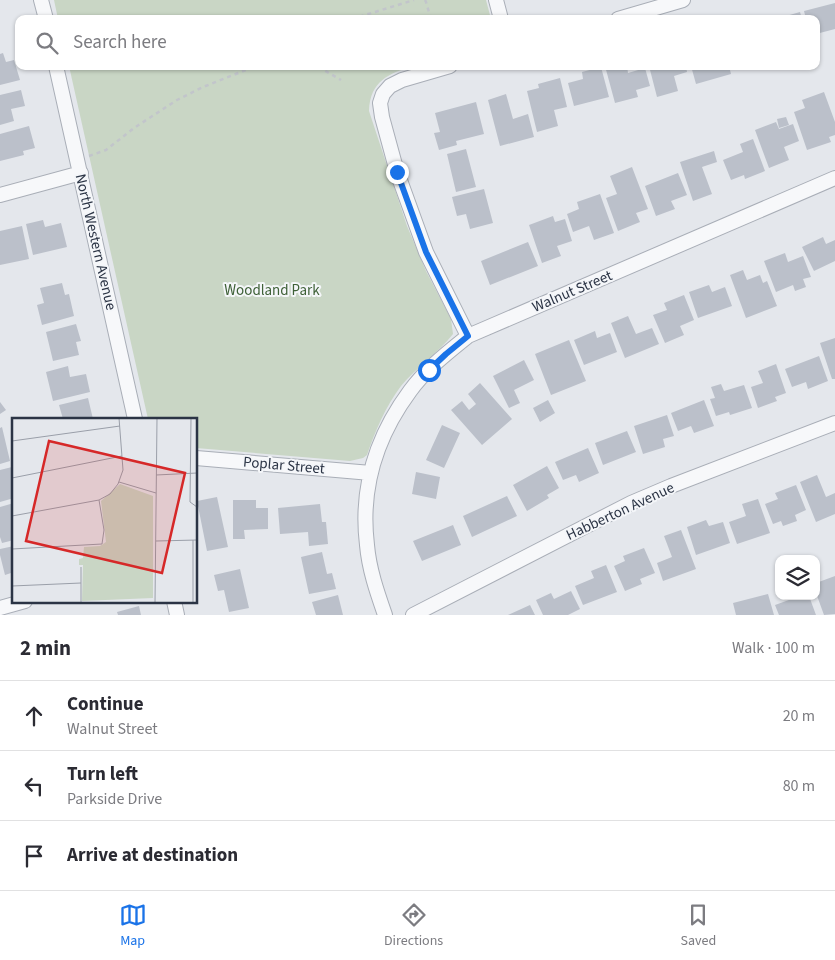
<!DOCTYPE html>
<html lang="en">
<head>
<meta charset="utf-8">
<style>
	:root { --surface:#fff; --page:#f2f2f3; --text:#2b2b33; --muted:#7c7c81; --line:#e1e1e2; --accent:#1a73e8 }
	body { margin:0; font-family:"Source Sans 3",sans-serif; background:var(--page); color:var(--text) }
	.controls { position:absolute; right:15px; bottom:15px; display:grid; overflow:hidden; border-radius:10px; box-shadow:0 1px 4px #0004 }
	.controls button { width:45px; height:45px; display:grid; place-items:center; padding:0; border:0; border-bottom:1px solid var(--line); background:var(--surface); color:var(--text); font:25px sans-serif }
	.stop { position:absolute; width:15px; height:15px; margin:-11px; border:4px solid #1a73e8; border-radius:50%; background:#fff }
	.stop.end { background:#1a73e8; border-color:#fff; box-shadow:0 1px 5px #0008 }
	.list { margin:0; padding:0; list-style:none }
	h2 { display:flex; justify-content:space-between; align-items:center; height:65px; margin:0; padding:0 20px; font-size:21px }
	h2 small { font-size:16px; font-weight:400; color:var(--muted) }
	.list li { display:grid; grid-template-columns:32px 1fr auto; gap:15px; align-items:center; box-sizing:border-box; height:70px; padding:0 20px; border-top:1px solid var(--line) }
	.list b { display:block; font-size:19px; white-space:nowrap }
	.list p { margin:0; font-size:16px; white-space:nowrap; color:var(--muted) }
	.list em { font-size:16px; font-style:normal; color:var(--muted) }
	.icon { flex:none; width:28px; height:28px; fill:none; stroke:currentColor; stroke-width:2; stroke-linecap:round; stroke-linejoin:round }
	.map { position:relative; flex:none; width:835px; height:615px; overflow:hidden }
	.search { position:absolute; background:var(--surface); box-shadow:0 1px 4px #0004; left:15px; right:15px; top:15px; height:55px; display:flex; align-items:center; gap:12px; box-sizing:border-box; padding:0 18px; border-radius:10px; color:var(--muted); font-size:19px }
	.sheet { height:275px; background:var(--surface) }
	nav { display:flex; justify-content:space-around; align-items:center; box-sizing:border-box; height:70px; border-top:1px solid var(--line); background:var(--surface); font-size:14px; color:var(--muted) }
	nav a { display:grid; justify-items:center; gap:2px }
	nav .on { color:var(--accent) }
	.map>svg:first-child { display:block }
</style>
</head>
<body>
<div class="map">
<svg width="835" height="615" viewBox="0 0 835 615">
	<rect width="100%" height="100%" fill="#e4e7ec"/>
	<path fill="#c9d6c5" d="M54,0H486L491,19H58Z
		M69,66H414C389,73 370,81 369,111L407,226L426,271L451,319L453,334C438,353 417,367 401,386C386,406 375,431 367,455L363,458L350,461L196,448V419H148Z"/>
	<path fill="#bbc0ca" d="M835,3V29L816,34V19H806L804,11Z
		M800,12L802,19H779V18Z
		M3,53L6,62L14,60L20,80L0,85V54Z
		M605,66H627L628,73L645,68L650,86L636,90L638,97L615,103Z
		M649,66H686L687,72L674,76L678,91L657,97Z
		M691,66H729L731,74L696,84Z
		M601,67L609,97L574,106L568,83L583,79L582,72Z
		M560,78L567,107L554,110L558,126L537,132L527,91L539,88L538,84Z
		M21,90L25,106L11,109L14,121L0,125V95Z
		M824,92L835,122V135L829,137L831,142L807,150L794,112L805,108L802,100Z
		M506,94L513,119L528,114L534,137L500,146L488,100Z
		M476,102L484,134L456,141L457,145L439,150L434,133L440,132L435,113Z
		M786,117L789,125L779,128L777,119Z
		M776,122L779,129L793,124L799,141L784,147L789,160L769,168L755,130Z
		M29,126L35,148L23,151L24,155L0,161V134Z
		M753,139L765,171L745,179L744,175L731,180L723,160L743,152L740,144Z
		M466,149L476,187L456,192L447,154Z
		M714,151L717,162L702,167L712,194L693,201L680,162Z
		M632,167L648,209L636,213L640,222L618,231L606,198L617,194L610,176Z
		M678,173L687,195L671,201L675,209L656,216L645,186Z
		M484,189L493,223L470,229L466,214L457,216L452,197Z
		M600,194L614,233L594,240L589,226L573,232L567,214L579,209L577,202Z
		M553,216L555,222L565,219L572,241L557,246L561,256L542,263L529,225Z
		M43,220L45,227L61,223L67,247L33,255L26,224Z
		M22,226L29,259L0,265V231Z
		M823,237L826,244L835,240V261L814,271L802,247Z
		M528,242L538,266L490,285L481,261Z
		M785,253L788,262L803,256L811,277L803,279L806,287L795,291L793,285L776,292L764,261Z
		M743,270L747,280L760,275L763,283L767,281L777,306L746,318L730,275Z
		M62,283L65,295L69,294L74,316L42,325L37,305L44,303L40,288Z
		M709,285L712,292L725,287L732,306L698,318L689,292Z
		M684,295L694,320L680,326L684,335L665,343L653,315L667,310L664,303Z
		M628,316L636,334L652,328L659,344L625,358L611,323Z
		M76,324L81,341L76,342L79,355L53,361L46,332Z
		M595,331L597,338L610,333L617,352L584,365L574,340Z
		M835,338V379H832L820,343Z
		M569,340L586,381L551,395L535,354Z
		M819,356L828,381L808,389L806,382L792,387L785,369Z
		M524,360L534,380L514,390L520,403L509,408L493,376Z
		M776,364L786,393L775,397L777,401L758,408L751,387L763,383L758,371Z
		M68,366L70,377L86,374L90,392L53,401L46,372Z
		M480,383L512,419L482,445L451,410L462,401L469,410L476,404L468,394Z
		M721,384L724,391L744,385L752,408L730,415L729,412L716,416L710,399L715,398L711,387Z
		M88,398L93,419H63L59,405Z
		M548,400L555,413L540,422L533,408Z
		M704,400L714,426L694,433L691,426L678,431L671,413Z
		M0,402L6,410L0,414Z
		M667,415L674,436L663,439L665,447L643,454L634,426Z
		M442,425L460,433L444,468L426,460Z
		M2,427L10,461L0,464V428Z
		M627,431L636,452L603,465L595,443Z
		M588,448L599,473L579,482L576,475L563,480L555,462Z
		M547,466L559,488L547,495L549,498L527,511L513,485Z
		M12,467L14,475V498L0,502V470Z
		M416,472L440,477L436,499L412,494Z
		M817,475L826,497L835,493V514L816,522L800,482Z
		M796,485L806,510L795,515L797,521L783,526L781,521L773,524L765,504L778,499L775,493Z
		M507,496L517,516L472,537L463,516Z
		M217,497L228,547L207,551L197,501Z
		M758,499L770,533L737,544L729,522L746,516L742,504Z
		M233,500H256V508H268V529L244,530L245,539H233Z
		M14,503V540L2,543L0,537V507Z
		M320,504L322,522H326L328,544L309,546L308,532L280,534L278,508Z
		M706,520L709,526L723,522L730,543L696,555L687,527Z
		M453,525L461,545L422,561L413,541Z
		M681,530L696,569L663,581L657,563L672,557L664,536Z
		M14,546V572L5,575L0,555V549Z
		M644,548L655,573L640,579L642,584L625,591L614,566L625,561L623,556Z
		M322,552L327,574L332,573L336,589L309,594L301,557Z
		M606,565L617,592L583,605L575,586L594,578L591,571Z
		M240,569L249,608L229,612L224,590L218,591L214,575Z
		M835,576V614L824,615L816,593V583Z
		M571,591L580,609L568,615H543L536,600L551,593L554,599Z
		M768,594L774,615H736L733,603Z
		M338,595L343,615H316L312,602Z
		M800,596H809L816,615H779L775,605Z
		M530,605L535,615H508Z
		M139,606L141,615H118L117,612Z"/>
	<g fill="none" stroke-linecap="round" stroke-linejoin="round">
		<g stroke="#a9aeb7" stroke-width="16">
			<path id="minor" d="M41,0L46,19
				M496,0L501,19
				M618,19L683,0
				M56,66L135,419
				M450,66L402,80L390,86L383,94L380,103L382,117L397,172L426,252L468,336
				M0,195L81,173
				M196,458L371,473
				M174,601L177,615
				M0,608L25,601
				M385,615C377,592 369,569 367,545C360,488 376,437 410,391C425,370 447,353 468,336L835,178
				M413,615L631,503L671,486L835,423"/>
		</g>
		<path stroke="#c2c5cb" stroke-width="2.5" stroke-dasharray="4 4" stroke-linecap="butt" d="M425,0L426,2L431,19
			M352,19L414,0
			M319,66L322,69L341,80
			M89,156L106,150L134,128L177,100L203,87L256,66"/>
		<use href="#minor" stroke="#f7f8fa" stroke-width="14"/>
	</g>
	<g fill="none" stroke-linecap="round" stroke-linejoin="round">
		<path stroke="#1a73e8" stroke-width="6" d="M397,172L426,252L468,336L446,354L429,370"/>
	</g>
	<g text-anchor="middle" stroke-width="4" stroke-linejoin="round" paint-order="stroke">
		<g font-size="15" fill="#2b3445" stroke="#f4f6f9">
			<text transform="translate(96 242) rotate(77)" y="5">North Western Avenue</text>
			<text transform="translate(572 291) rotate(-23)" y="5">Walnut Street</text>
			<text transform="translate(284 465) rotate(5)" y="5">Poplar Street</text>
			<text transform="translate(620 511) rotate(-25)" y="5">Habberton Avenue</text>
		</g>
		<g font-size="15" fill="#3f6138" stroke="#f4f6f9">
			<text x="272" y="295">Woodland Park</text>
		</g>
	</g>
	<g transform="translate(12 418)">
		<rect width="185" height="185" fill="#e4e7ec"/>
		<path d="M108,66L141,78V180L70,183L71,147H67V141L71,140L72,129L88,128L94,124L89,83Z" fill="#c9d6c5"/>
		<path fill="none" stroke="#9a9fa9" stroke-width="1" d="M179,0L178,84L185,89M0,23L108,8M144,57L185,55M0,60L110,38M107,64L144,75M0,98L87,82L98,76L106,66L111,52L107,0M144,123L185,122M0,131L90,126L92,112L87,82M0,168L69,165M69,185V149M143,185L145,0M181,185V122"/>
		<path fill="#d62828" fill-opacity="0.15" stroke="#d62828" stroke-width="2.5" d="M37,23L173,55L150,155L14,123Z"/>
		<rect width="185" height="185" fill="none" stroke="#2b3445" stroke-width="2.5"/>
	</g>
</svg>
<div class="controls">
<button><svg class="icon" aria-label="layers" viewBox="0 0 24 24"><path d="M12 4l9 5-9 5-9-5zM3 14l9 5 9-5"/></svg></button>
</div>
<div class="stop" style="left:429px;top:370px"></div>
<div class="stop end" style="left:397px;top:172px"></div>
<div class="search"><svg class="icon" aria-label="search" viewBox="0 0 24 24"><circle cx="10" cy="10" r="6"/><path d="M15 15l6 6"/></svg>Search here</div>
</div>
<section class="sheet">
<h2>2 min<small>Walk · 100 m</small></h2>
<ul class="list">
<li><svg class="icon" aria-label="ahead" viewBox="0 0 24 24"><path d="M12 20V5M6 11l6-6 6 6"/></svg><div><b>Continue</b><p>Walnut Street</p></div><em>20 m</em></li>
<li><svg class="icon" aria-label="left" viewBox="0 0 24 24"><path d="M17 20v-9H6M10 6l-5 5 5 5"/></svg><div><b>Turn left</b><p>Parkside Drive</p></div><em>80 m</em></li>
<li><svg class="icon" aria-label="arrive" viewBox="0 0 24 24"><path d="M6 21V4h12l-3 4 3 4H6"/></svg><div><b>Arrive at destination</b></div></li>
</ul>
</section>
<nav>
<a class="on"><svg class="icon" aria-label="map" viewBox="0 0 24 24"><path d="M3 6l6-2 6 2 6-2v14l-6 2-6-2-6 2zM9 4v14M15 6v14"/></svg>Map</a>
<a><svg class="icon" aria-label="directions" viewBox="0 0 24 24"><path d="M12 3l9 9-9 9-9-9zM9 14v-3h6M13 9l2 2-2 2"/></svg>Directions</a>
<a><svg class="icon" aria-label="saved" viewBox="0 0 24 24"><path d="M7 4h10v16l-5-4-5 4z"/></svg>Saved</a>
</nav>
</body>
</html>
